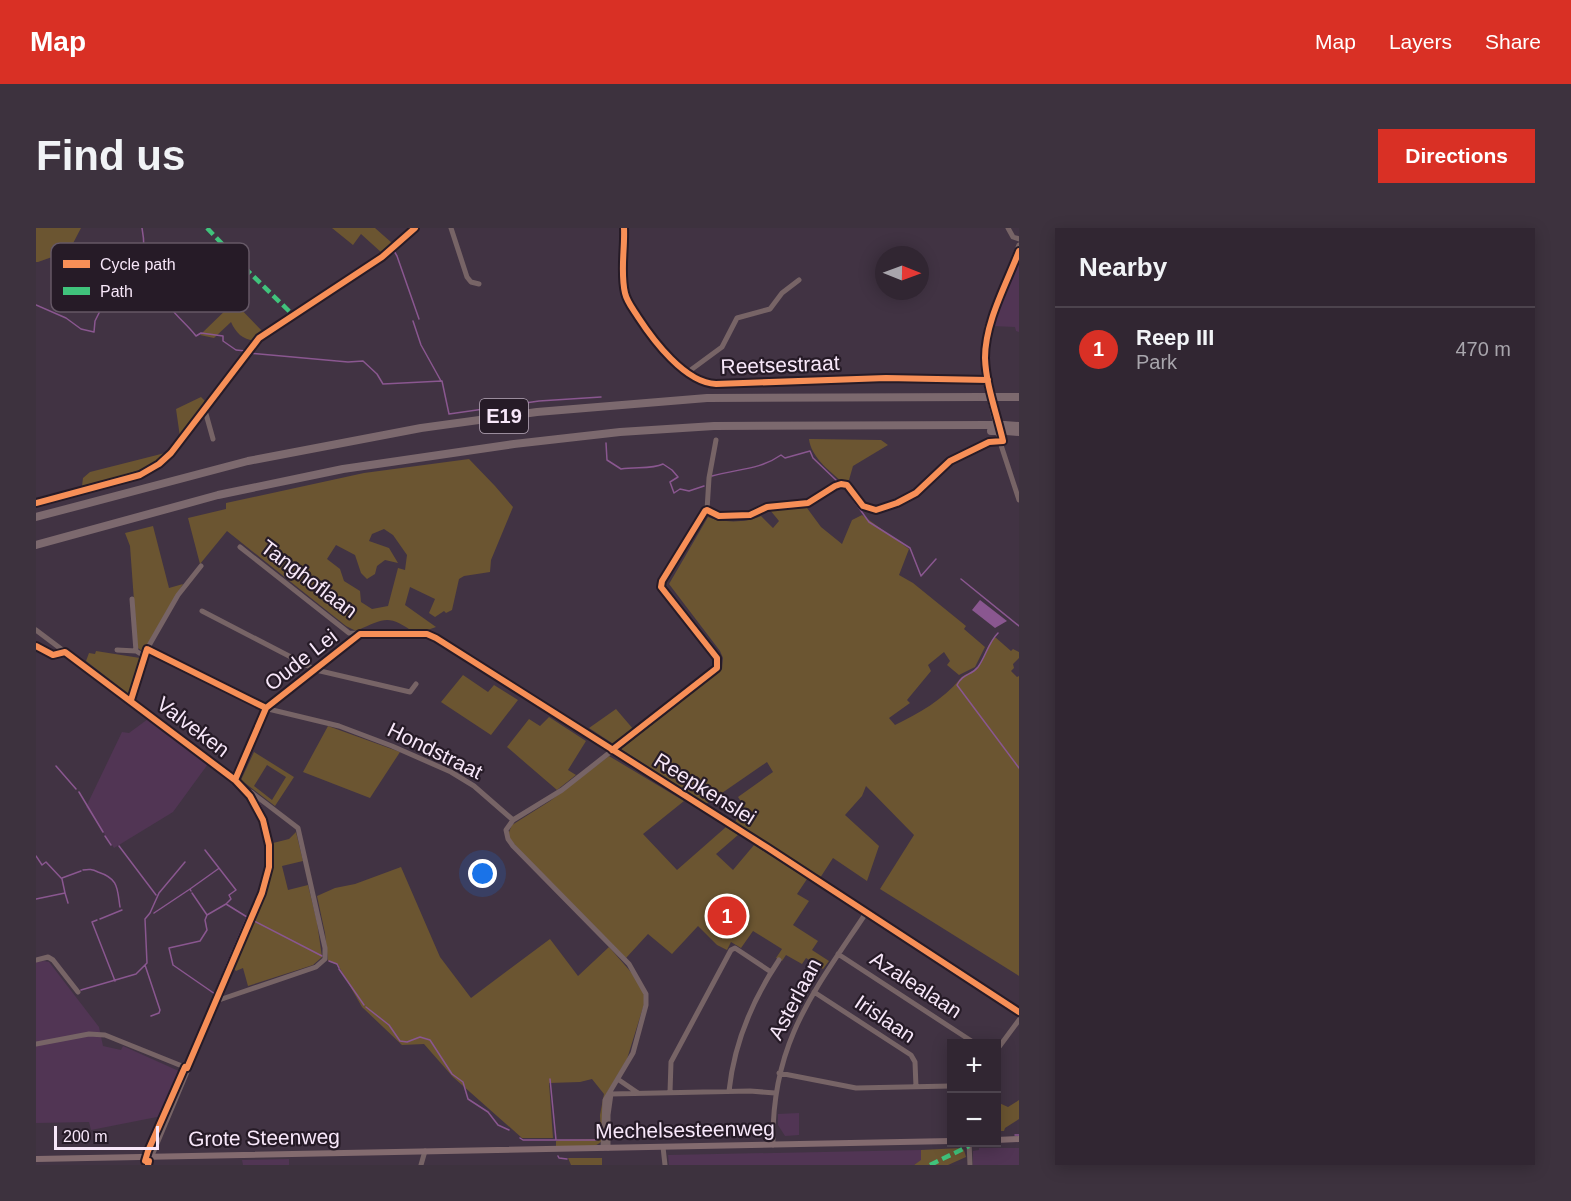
<!DOCTYPE html>
<html lang="en">
<head>
<meta charset="utf-8">
<style>
	:root { --surface:#312632; --page:#3d323e; --text:#f1f3f6; --muted:#a8a5ac; --line:#4c434d; --accent:#d93025 }
	body { margin:0; font-family:Helvetica,sans-serif; background:var(--page); color:var(--text) }
	.controls { position:absolute; right:18px; bottom:18px; display:grid; overflow:hidden; border-radius:0px; box-shadow:0 3px 15px #0003 }
	.controls button { width:54px; height:54px; display:grid; place-items:center; padding:0; border:0; border-bottom:2px solid var(--line); background:var(--surface); color:var(--text); font:30px sans-serif }
	.compass { position:absolute; left:839px; top:18px; width:54px; height:54px; border-radius:50%; background:var(--surface); box-shadow:0 3px 15px #0003; rotate:91deg }
	.scale { position:absolute; left:18px; bottom:15px; width:105px; box-sizing:border-box; padding-left:6px; border:3px solid #f7e7f9; border-top:0; font-size:16px; line-height:21px; white-space:nowrap; color:#f7e7f9; -webkit-text-stroke:4px #261b27; paint-order:stroke }
	.you { position:absolute; left:447px; top:646px; width:21px; height:21px; margin:-15px; border:4px solid #fff; border-radius:50%; background:#1a73e8; box-shadow:0 0 0 9px #1a73e833 }
	.badge { display:grid; place-items:center; width:39px; height:39px; border-radius:50%; background:var(--accent); color:#fff; font-size:20px; font-weight:700 }
	.pin { position:absolute; translate:-50% -50%; border:3px solid #fff; box-shadow:0 2px 6px #0006 }
	.list { margin:0; padding:0; list-style:none }
	h2 { display:flex; justify-content:space-between; align-items:center; height:78px; margin:0; padding:0 24px; font-size:26px }
	h2 small { font-size:20px; font-weight:400; color:var(--muted) }
	.list li { display:grid; grid-template-columns:39px 1fr auto; gap:18px; align-items:center; box-sizing:border-box; height:84px; padding:0 24px; border-top:2px solid var(--line) }
	.list b { display:block; font-size:22px; white-space:nowrap }
	.list p { margin:0; font-size:20px; white-space:nowrap; color:var(--muted) }
	.list em { font-size:20px; font-style:normal; color:var(--muted) }
	.map { position:relative; flex:none; width:983px; height:937px; overflow:hidden; border-radius:0px }
	header { display:flex; align-items:center; gap:36px; box-sizing:border-box; height:84px; padding:0 30px; background:var(--accent); color:#fff }
	header strong { font-size:28px }
	nav { display:flex; gap:33px; margin-inline-start:auto; font-size:21px }
	.intro { display:flex; align-items:center; justify-content:space-between; box-sizing:border-box; height:144px; padding:0 36px }
	h1 { margin:0; font-size:42px }
	.button { padding:15px 27px; border-radius:0px; background:var(--accent); color:#fff; font-size:21px; font-weight:700 }
	main { display:flex; gap:36px; padding:0 36px }
	aside { flex:1; background:var(--surface); border-radius:0px; box-shadow:0 3px 15px #0003 }
	.map>svg:first-child { display:block }
</style>
</head>
<body>
<header>
<strong>Map</strong>
<nav><a>Map</a><a>Layers</a><a>Share</a></nav>
</header>
<div class="intro"><h1>Find us</h1><a class="button">Directions</a></div>
<main>
<div class="map">
<svg width="983" height="937" viewBox="0 0 983 937">
	<rect width="100%" height="100%" fill="#413343"/>
	<path fill="#513554" d="M982,32H983V104L980,103L979,99L956,98Z
		M112,491L172,536L137,584L78,620L50,579L86,504L93,505Z
		M8,733L13,734L63,799L67,818L85,822L87,818L145,844L126,888L55,902L53,894L0,895V734Z
		M763,885V907L749,908L742,897V886Z
		M943,920H983V937H937V923L943,922Z
		M885,922V933L878,937H633L632,927Z
		M253,931V937H207L206,932Z"/>
	<path fill="#6b5531" fill-rule="evenodd" d="M0,0H45L33,23L2,34H0Z
		M296,0H339L356,15L346,25L325,6L317,17Z
		M198,74L228,105L219,113C206,111 200,105 195,94L178,110L164,107Z
		M165,169L169,173L144,209L140,181Z
		M773,211L845,212L852,217L817,238L813,252H804C791,241 775,228 773,211Z
		M129,225L118,237L85,248L46,258L47,250L54,244Z
		M433,231L459,258L477,279L455,332L454,344L428,348L423,351L416,382L410,385L408,383L399,389L393,385L399,371L374,359L369,377L400,399L380,406C352,386 350,390 320,403L310,398L191,303L164,336L152,290L190,281V275L328,245ZM348,301L357,307L371,327L369,342L362,340L352,378L336,381L325,374L324,363L308,353L304,341L291,331L300,317L319,327L325,345L331,351L339,346L341,338L349,332L362,335L353,320L333,313L336,306Z
		M771,280L785,299L806,316L816,292L826,287L873,321L863,347L877,355L930,398L928,401L949,419L939,439L923,447L911,437L914,433L908,424L892,437L895,443L871,472L874,475L853,490L859,497C883,485 907,472 924,451C928,445 938,445 943,438C949,428 951,417 959,409L975,423L977,421L983,424V430L977,436L978,440L975,443L981,449L983,448V748L844,661L878,607L830,558L826,568L809,587L843,618L831,653L797,630L784,650L699,594L708,578L702,569L737,544L731,534L670,576L585,521L686,441L687,430L684,423L633,356L672,289C686,295 711,295 725,288L737,300L743,293L734,282Z
		M117,298L133,360L147,356L107,424L102,420L101,414L94,318L89,305Z
		M60,423L104,430L94,467L50,433L53,425L59,426Z
		M427,447L452,464L458,457L482,472L455,507L405,474Z
		M580,481L598,502L579,517L553,500Z
		M513,489L550,513L532,542L540,547L521,562L471,519L493,491L504,498Z
		M292,498L364,524L334,570L267,544Z
		M218,524L258,549L239,578L205,552ZM231,537L250,549L236,572L218,558Z
		M573,528L648,573L607,606L641,642L690,599L702,607L680,626L697,642L718,617L771,651L761,666L773,673L757,697L782,713L776,722L793,733L787,741L770,730L766,736L750,727L746,733L740,730L746,721L717,703L705,720L695,714L691,722L681,717L662,698L636,726L612,706L590,730L487,626L473,610V604L476,597L514,573Z
		M260,604L267,633L246,638L252,662L272,657L281,694L286,729L277,737L212,758L207,740L200,743L198,741L233,655L236,641L237,615L253,611Z
		M365,639L404,729L435,770L514,711L542,748L573,719L601,751L607,762L609,773L591,831L569,868L565,914L559,918H520V913L523,912L565,911L564,887L568,866L556,851L544,854L513,855L517,910H486L417,849L388,816L366,817L326,779L302,737L292,733L289,705L281,668L299,660L319,656Z
		M983,872V891L969,900L968,903H961V874L972,879Z
		M925,920L928,922L930,929L912,937H878L885,932V922Z
		M532,930H566V937H535Z"/>
	<path fill="#8a5790" d="M944,372L971,393L959,400L936,382Z"/>
	<g fill="none" stroke-linecap="round" stroke-linejoin="round">
		<path stroke="#8a5790" stroke-width="1.5" d="M106,0C112,29 100,34 121,61
			M358,23L361,28L383,91
			M0,77L30,90L45,101L58,104L59,93L67,77L88,78L125,60C131,83 147,91 160,108L165,105L187,108V113L200,122L210,123
			M377,93L385,117L405,153
			M213,125L312,134L327,133L341,146L347,156L406,153L413,186L503,173L565,169
			M570,215L571,232L585,241C599,238 615,242 627,236L636,242L642,249L634,254L638,265L644,261L653,263L668,258
			M676,248C700,241 724,242 745,227L749,230L774,223L777,230L801,253
			M811,263L833,294L874,320L885,348L900,331
			M925,351L983,398
			M962,405C952,415 950,428 942,439C935,448 927,445 921,457L983,540
			M20,538L40,561
			M43,564L67,604
			M220,570C242,608 238,644 222,682
			M69,608L75,617
			M83,618L120,667
			M169,622L200,662L193,667L195,671L190,676L211,689
			M0,628L6,637L10,634L26,651L29,665
			M47,642C53,641 56,641 62,644C83,651 81,660 84,679
			M26,650L45,643
			M155,663L154,661L182,641
			M156,665L171,687L190,676
			M0,671L29,665L32,675
			M118,685L154,661
			M171,687L169,692L171,702L164,713L133,720L137,737L179,766
			M64,691L86,682
			M61,692L56,694L79,753
			M218,693L286,728
			M205,723L221,685
			M194,729L211,689
			M293,733L301,736L303,740
			M109,737L124,782L123,785L115,788
			M303,741L328,777
			M187,746L193,731
			M45,762L100,746L111,735L109,691L114,685L123,665L149,634
			M330,779L353,797L364,813L371,814L384,809L394,812L416,846L427,854L432,871L452,884L462,897L473,902
			M172,783L186,748
			M514,851L520,912
			M979,907H983
			M484,910L487,912H519
			M521,912H561
			M522,928L523,930L531,931"/>
		<path stroke="#776466" stroke-width="5" d="M415,0L431,49L435,54L443,56
			M588,0C589,21 584,44 589,65C591,74 597,81 602,89C617,112 649,155 680,156L850,150L949,152
			M972,0L977,9L983,11
			M983,17L951,99L947,134L949,152L964,214L983,272
			M652,144L686,119L701,90L734,81L746,65L763,52
			M167,182L170,186L177,211
			M0,275L104,247L123,236L135,225L223,110L346,29L379,0
			M671,282C684,289 704,292 719,286C725,284 729,279 735,278C747,276 761,278 772,275C783,272 791,258 803,256C823,254 815,294 860,275C885,265 893,248 913,234C927,224 948,215 964,214
			M671,282L673,250L680,212
			M204,319L313,405L391,406L400,410L732,620L983,784
			M96,371L100,423L108,428
			M166,383L280,442L374,464L380,456
			M0,402L199,552C232,584 241,621 226,665L112,937
			M0,418L17,427L29,424
			M111,421L224,479L303,498L356,518L415,544L438,558L477,592
			M81,422L100,423
			M95,472L111,421L142,367L165,338
			M199,552L230,480L324,406
			M802,726L940,816
			M0,732L12,729L17,732L42,764
			M778,764L875,827L879,834L880,859
			M180,773L280,739L289,731V720L262,600L215,564H212
			M0,816L53,806L69,807L151,840
			M960,823L983,792
			M743,845L820,860L915,858
			M583,852L602,865
			M693,863C698,816 717,771 743,732
			M634,864L635,834L695,722L699,720L735,744
			M575,866L714,863L739,865
			M933,914L934,937
			M737,917C735,815 777,765 830,685
			M627,919L629,937
			M567,920L569,872L597,825L610,777V766L593,736L477,618L472,611L470,602L477,592L526,562L681,440V430L625,359L626,353L667,285L671,282
			M572,920V887L575,866
			M385,937L389,923"/>
		<path stroke="#836b6f" stroke-width="6" d="M960,912L983,911
			M0,931L915,913"/>
		<path stroke="#7c696e" stroke-width="8" d="M961,169H983
			M968,197L983,198
			M970,203L983,204
			M0,289L212,233L385,200L501,184L671,170L946,169
			M0,317L182,267L307,241L478,216L584,204L678,198L953,197"/>
		<path stroke="#7c696e" stroke-width="8" d="M946,169H961
			M953,197H968
			M955,203H970"/>
		<path stroke="#40c37c" stroke-width="4.5" stroke-dasharray="9 4.5" stroke-linecap="butt" d="M171,0L213,44L257,87
			M894,937L933,918"/>
		<g stroke="#261b27" stroke-width="10">
			<path id="cycleway" d="M588,0C589,21 584,44 589,65C591,74 597,81 602,89C617,112 649,155 680,156L850,150L952,152
				M0,275L104,247L123,236L135,225L223,110L346,29L379,0
				M0,418L17,427L29,424L199,552L214,568L227,592L233,617V639L226,665L151,840L149,839L112,923L109,933H113L112,937
				M95,472L111,421L230,480
				M576,522L681,440V430L625,359L626,353L669,283L671,282L683,288L714,287L731,279L772,275L799,258L805,256L811,257L827,278L840,282L861,275L880,265L914,233L953,214L967,213C961,186 950,158 949,130C949,94 970,57 983,23
				M199,552L230,480L324,406H391L400,410L732,620L983,784"/>
		</g>
		<use href="#cycleway" stroke="#f78f57" stroke-width="6"/>
	</g>
	<g text-anchor="middle" stroke-width="4.5" stroke-linejoin="round" paint-order="stroke">
		<rect fill="#261b27" stroke="#b8aaba" stroke-width="1.5" x="444" y="171" width="48" height="34" rx="4.5"/>
		<g font-size="20" font-weight="bold" fill="#f7e7f9">
			<text x="468" y="195">E19</text>
		</g>
		<g font-size="21" fill="#f7e7f9" stroke="#261b27">
			<text transform="translate(744 137) rotate(-2)" y="7">Reetsestraat</text>
			<text transform="translate(273 351) rotate(37)" y="7">Tanghoflaan</text>
			<text transform="translate(265 432) rotate(-38)" y="7">Oude Lei</text>
			<text transform="translate(157 499) rotate(37)" y="7">Valveken</text>
			<text transform="translate(399 523) rotate(26)" y="7">Hondstraat</text>
			<text transform="translate(669 561) rotate(32)" y="7">Reepkenslei</text>
			<text transform="translate(880 757) rotate(33)" y="7">Azalealaan</text>
			<text transform="translate(759 771) rotate(-62)" y="7">Asterlaan</text>
			<text transform="translate(849 791) rotate(34)" y="7">Irislaan</text>
			<text transform="translate(649 902) rotate(-1)" y="7">Mechelsesteenweg</text>
			<text transform="translate(228 910) rotate(-1)" y="7">Grote Steenweg</text>
		</g>
	</g>
	<rect x="15" y="15" width="198" height="69" rx="9" fill="#261b27" stroke="#655866" stroke-width="1.5"/>
	<rect x="27" y="32" width="27" height="8" fill="#f78f57"/>
	<rect x="27" y="59" width="27" height="8" fill="#40c37c"/>
	<g font-size="16" fill="#f7e7f9">
		<text x="64" y="42">Cycle path</text>
		<text x="64" y="69">Path</text>
	</g>
</svg>
<div class="controls">
<button>+</button>
<button>−</button>
</div>
<svg class="compass" viewBox="-18 -18 36 36"><path d="M0-13l5 13h-10z" fill="#e53935"/><path d="M0 13l5-13h-10z" fill="#a8a5ac"/></svg>
<div class="scale">200 m</div>
<div class="you"></div>
<div class="pin badge" style="left:691px;top:688px">1</div>
</div>
<aside>
<h2>Nearby<small></small></h2>
<ul class="list">
<li><span class="badge">1</span><div><b>Reep III</b><p>Park</p></div><em>470 m</em></li>
</ul>
</aside>
</main>
</body>
</html>
